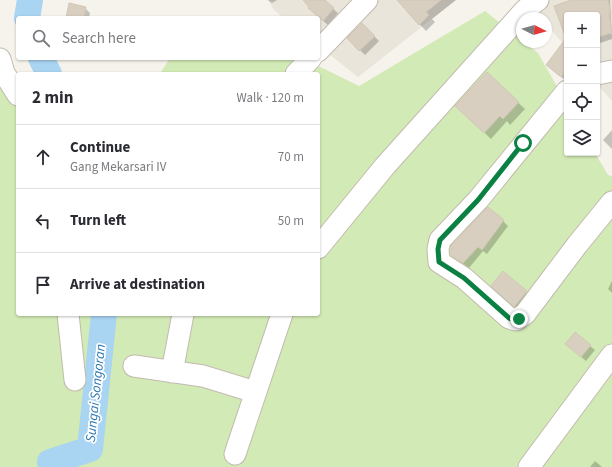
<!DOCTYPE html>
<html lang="en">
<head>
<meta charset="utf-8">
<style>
	:root { --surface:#fff; --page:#f7f7f7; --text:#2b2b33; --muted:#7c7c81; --line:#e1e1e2 }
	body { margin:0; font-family:"Source Sans 3",sans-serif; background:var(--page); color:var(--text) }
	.controls { position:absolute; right:12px; top:12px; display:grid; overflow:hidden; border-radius:4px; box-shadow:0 1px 3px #0004 }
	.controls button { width:36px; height:36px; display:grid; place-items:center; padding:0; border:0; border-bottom:1px solid var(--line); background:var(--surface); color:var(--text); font:20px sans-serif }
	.compass { position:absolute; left:516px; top:12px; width:36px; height:36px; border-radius:50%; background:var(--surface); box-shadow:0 1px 3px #0004; rotate:96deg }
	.stop { position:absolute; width:12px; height:12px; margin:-9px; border:3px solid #0b8043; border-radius:50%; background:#fff }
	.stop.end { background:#0b8043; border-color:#fff; box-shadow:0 1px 4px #0008 }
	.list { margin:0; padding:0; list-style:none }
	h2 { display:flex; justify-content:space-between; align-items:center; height:52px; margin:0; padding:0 16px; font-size:17px }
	h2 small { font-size:13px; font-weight:400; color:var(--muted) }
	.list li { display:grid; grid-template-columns:26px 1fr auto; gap:12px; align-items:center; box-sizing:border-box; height:64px; padding:0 16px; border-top:1px solid var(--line) }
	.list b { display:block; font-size:15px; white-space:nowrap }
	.list p { margin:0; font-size:13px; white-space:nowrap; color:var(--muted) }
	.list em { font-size:13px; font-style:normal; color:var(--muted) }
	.icon { flex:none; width:22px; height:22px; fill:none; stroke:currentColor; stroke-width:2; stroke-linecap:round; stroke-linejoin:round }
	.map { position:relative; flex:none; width:612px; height:467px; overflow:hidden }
	.search { position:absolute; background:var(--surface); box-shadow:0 1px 3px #0004; left:16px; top:16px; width:304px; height:44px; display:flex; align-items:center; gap:10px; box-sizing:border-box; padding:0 14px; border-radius:4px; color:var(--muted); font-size:15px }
	.panel { position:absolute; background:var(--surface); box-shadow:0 1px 3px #0004; left:16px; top:72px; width:304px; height:244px; border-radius:4px }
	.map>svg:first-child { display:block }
</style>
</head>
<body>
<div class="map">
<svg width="612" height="467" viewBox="0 0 612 467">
	<rect width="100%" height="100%" fill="#f6f3ec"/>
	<path fill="#eae5da" d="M268,0H456L358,77L318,45V18H284L274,10Z
		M526,0H612V101L597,84V15H567V48L546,24V18H541Z"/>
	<path fill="#d2eab5" d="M485,11L538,53L567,104V153H595L608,175L612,176V467H0V62L18,74V314H318V74H160L170,58H302L359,86Z"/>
	<path fill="#0003" d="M268,0H277L272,3Z
		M304,0H323L338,13L328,25L314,13Z
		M398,0H456L432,19L435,22L426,31Z
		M574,0H610L612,39L597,44V15H567L566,81L547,65L566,40L555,6Z
		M85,8L90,13L89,18H67Z
		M362,24L379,41L365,55L348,38Z
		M487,74L525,109L510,125L507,121L491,139L463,112Z
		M612,130V149L603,140Z
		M503,221L508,226L487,254L483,251L469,268L452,255Z
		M503,272L531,297L520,311L497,291Z
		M612,281V293L608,289Z
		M590,346L595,350L586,361L572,349Z
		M595,461L602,467H590Z"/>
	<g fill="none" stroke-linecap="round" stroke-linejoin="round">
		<path stroke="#a9d4f2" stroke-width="26" d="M27,18L30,0
			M41,58L49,74
			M54,467L50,462L90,449L104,314"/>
	</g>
	<path fill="#d8cfc1" stroke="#d3c7b4" d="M303,0H325L334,8L323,21L308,8L309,7Z
		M397,0H441L426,12L429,15L419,25Z
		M571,0H608L611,13H609L612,33L597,37V15H567V68L561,77L546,65L566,38L554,6Z
		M69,3L86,7L84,18H66Z
		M362,23L375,36L359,51L347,38Z
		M487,72L519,102L503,119L500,116L484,133L455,106Z
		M488,207L504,220L482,250L478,247L463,263L451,255V246Z
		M503,271L527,291L514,307L491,286Z
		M575,332L591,345L581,357L565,344Z"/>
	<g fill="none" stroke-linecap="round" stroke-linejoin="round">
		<g stroke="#c2bbae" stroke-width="23">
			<path id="minor" d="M318,51L367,0
				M0,59L4,73L18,95
				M296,74L311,58
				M597,74L612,71
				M567,91L478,200L440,240L438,249L439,262L464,278L509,318L516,320L525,314L577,245L612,202
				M318,248L385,166L525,10L538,0
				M68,314L75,380
				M134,366L203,376L255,392
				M172,372L183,314
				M235,454L282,314
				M529,467L612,355"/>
		</g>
		<use href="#minor" stroke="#fff" stroke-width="21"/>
	</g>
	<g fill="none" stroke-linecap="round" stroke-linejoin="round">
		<path stroke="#0b8043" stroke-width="5" d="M519,319L513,320L509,318L464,278L439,262L438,249L440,240L478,200L523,143"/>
	</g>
	<g text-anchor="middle" stroke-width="3.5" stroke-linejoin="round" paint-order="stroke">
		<g font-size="14" font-style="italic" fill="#2e7ab2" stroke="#fff">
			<text transform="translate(95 393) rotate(-84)" y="5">Sungai Songoran</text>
		</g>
	</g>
</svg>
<div class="controls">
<button>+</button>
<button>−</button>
<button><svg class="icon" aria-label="locate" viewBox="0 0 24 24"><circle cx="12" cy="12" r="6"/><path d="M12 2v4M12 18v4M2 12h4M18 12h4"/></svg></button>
<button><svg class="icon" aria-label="layers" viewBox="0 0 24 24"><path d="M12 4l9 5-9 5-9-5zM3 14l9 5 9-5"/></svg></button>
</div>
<svg class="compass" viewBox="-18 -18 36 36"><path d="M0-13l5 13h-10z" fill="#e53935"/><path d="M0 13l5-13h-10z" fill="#7c7c81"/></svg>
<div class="stop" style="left:523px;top:143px"></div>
<div class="stop end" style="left:519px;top:319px"></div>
<div class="search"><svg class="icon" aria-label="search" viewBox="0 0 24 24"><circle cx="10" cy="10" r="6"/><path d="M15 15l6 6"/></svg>Search here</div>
<section class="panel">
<h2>2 min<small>Walk · 120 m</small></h2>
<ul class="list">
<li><svg class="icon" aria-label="ahead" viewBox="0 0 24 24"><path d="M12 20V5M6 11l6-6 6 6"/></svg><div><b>Continue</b><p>Gang Mekarsari IV</p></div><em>70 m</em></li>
<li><svg class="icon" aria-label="left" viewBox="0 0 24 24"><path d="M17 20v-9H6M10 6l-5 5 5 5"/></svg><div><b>Turn left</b></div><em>50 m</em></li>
<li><svg class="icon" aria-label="arrive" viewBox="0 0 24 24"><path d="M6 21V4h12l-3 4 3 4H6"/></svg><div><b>Arrive at destination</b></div></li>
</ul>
</section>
</div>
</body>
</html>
